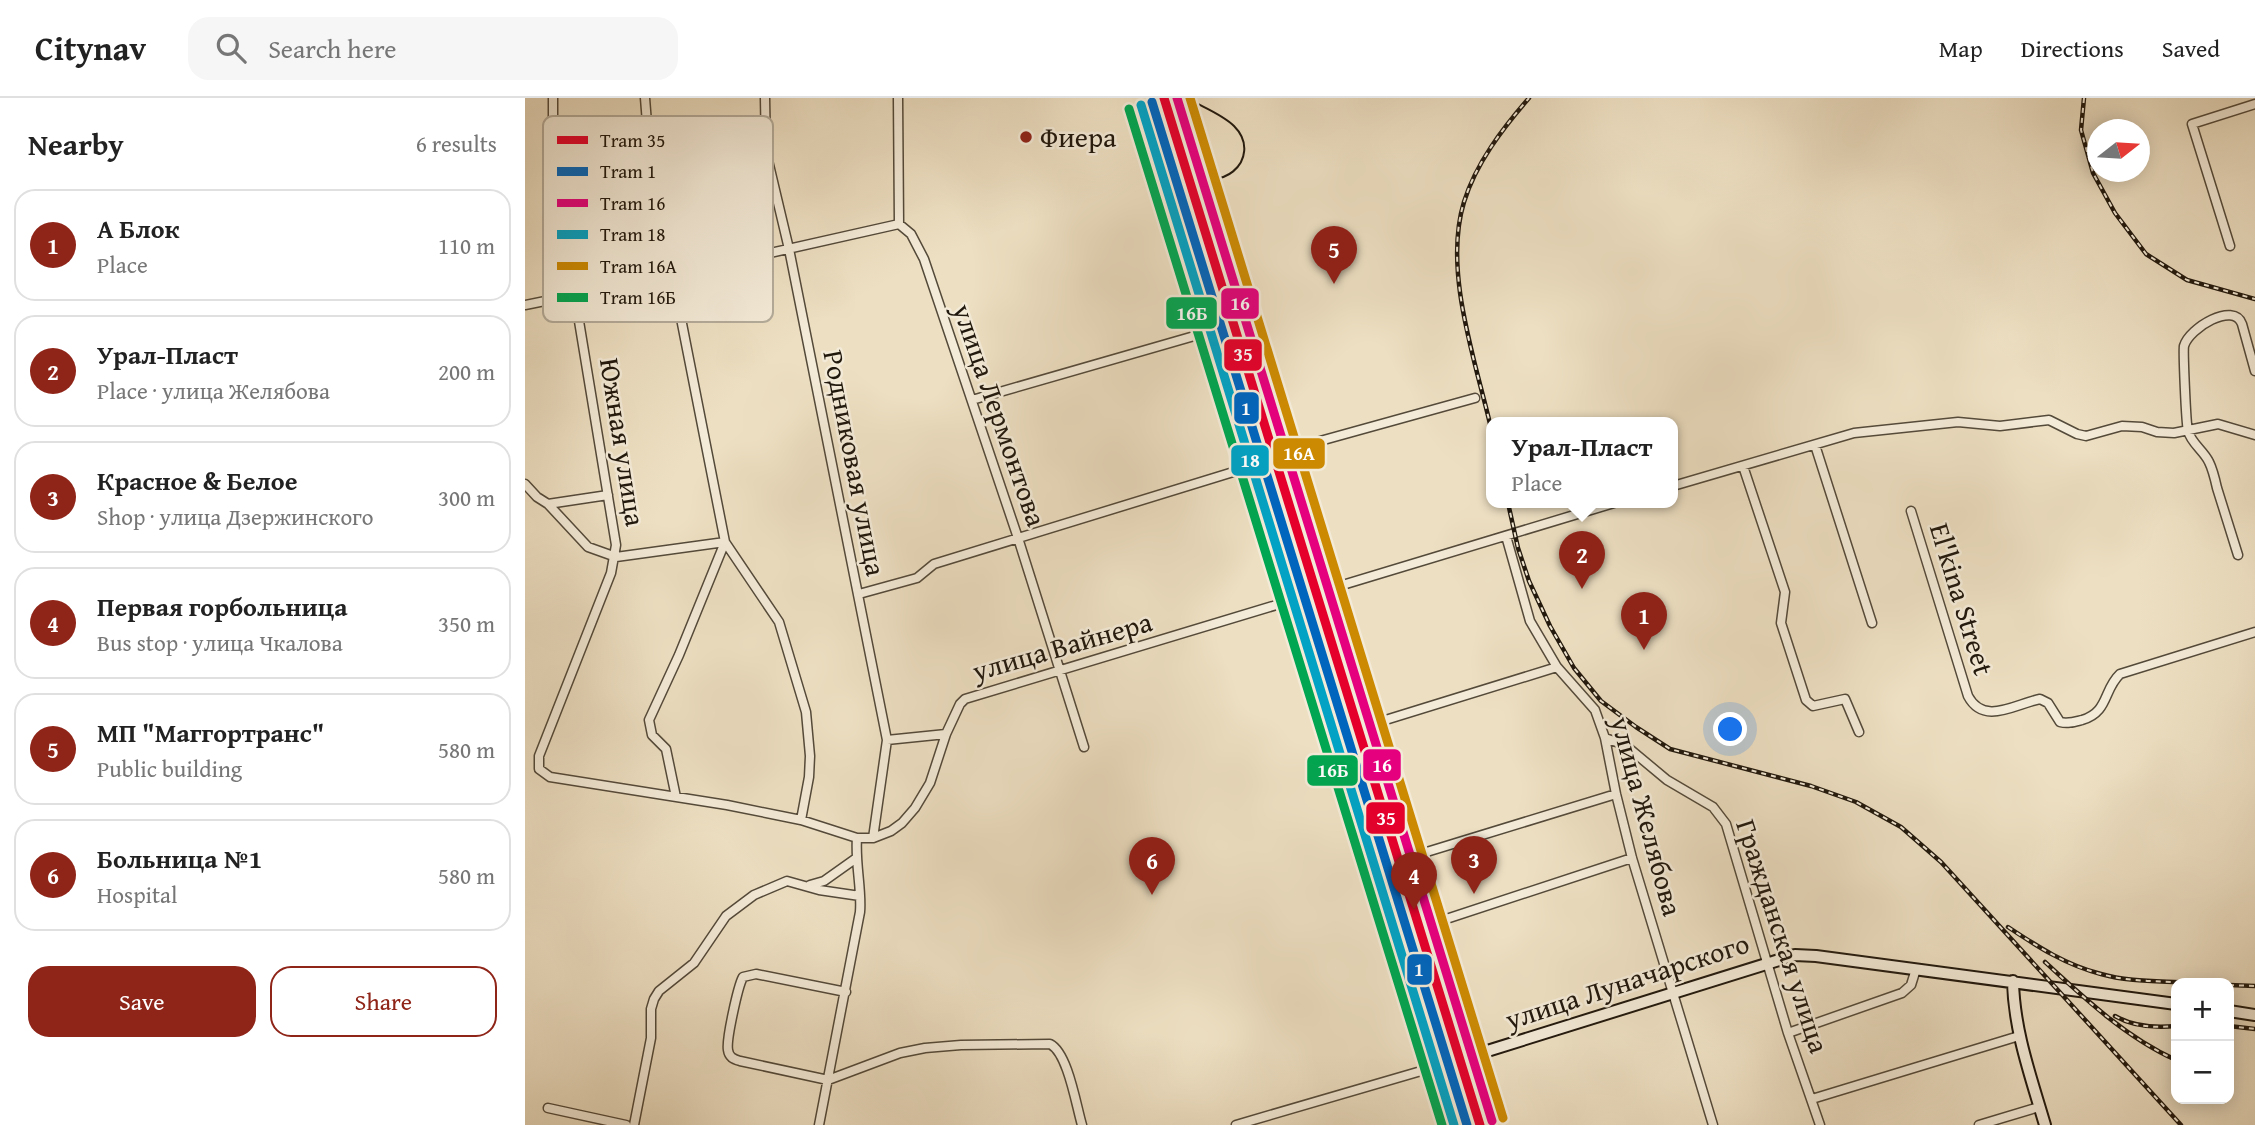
<!DOCTYPE html>
<html lang="en">
<head>
<meta charset="utf-8">
<style>
	:root { --surface:#fff; --page:#f6f6f6; --text:#222; --muted:#767676; --line:#e0e0e0; --accent:#8f2418 }
	body { margin:0; font-family:"Gentium Book Plus",serif; background:var(--page); color:var(--text) }
	.controls { position:absolute; right:21px; bottom:21px; display:grid; overflow:hidden; border-radius:14px; box-shadow:0 4px 18px #0003 }
	.controls button { width:63px; height:63px; display:grid; place-items:center; padding:0; border:0; border-bottom:2px solid var(--line); background:var(--surface); color:var(--text); font:35px sans-serif }
	.compass { position:absolute; left:1562px; top:21px; width:63px; height:63px; border-radius:50%; background:var(--surface); box-shadow:0 4px 18px #0003; rotate:73deg }
	.you { position:absolute; left:1206px; top:632px; width:24px; height:24px; margin:-18px; border:5px solid #fff; border-radius:50%; background:#1a73e8; box-shadow:0 0 0 10px #1a73e833 }
	.badge { display:grid; place-items:center; width:46px; height:46px; border-radius:50%; background:var(--accent); color:#fff; font-size:23px; font-weight:700 }
	.pin { position:absolute; translate:-50% -58px; filter:drop-shadow(0 2px 4px #0008) }
	.pin::after { content:''; position:absolute; top:37px; width:24px; height:21px; background:inherit; clip-path:polygon(0 0,100% 0,50% 100%) }
	.popup { position:absolute; left:961px; top:319px; width:192px; height:91px; box-sizing:border-box; display:grid; place-content:center; border-radius:14px; background:var(--surface); filter:drop-shadow(0 2px 5px #0005); font-size:23px; white-space:nowrap; color:var(--muted) }
	.popup b { font-size:26px; color:var(--text) }
	.popup::after { content:''; position:absolute; left:50%; top:100%; margin-left:-14px; border:14px solid transparent; border-top-color:var(--surface) }
	.list { margin:0; padding:0; list-style:none }
	h2 { display:flex; justify-content:space-between; align-items:center; height:91px; margin:0; padding:0 28px; font-size:30px }
	h2 small { font-size:23px; font-weight:400; color:var(--muted) }
	.list li { display:grid; grid-template-columns:46px 1fr auto; gap:21px; align-items:center; box-sizing:border-box; height:112px; margin:0 14px 14px; padding:0 14px; border:2px solid var(--line); border-radius:21px }
	.list b { display:block; font-size:26px; white-space:nowrap }
	.list p { margin:0; font-size:23px; white-space:nowrap; color:var(--muted) }
	.list em { font-size:23px; font-style:normal; color:var(--muted) }
	.actions { display:flex; gap:14px; padding:21px 28px }
	.actions a { flex:1; padding:16px 0; border:2px solid var(--accent); border-radius:21px; text-align:center; font-size:24px; color:var(--accent) }
	.actions .main { background:var(--accent); color:#fff }
	.icon { flex:none; width:38px; height:38px; fill:none; stroke:currentColor; stroke-width:2; stroke-linecap:round; stroke-linejoin:round }
	.map { position:relative; flex:none; width:1730px; height:1027px; overflow:hidden }
	header { display:flex; align-items:center; gap:42px; box-sizing:border-box; height:98px; padding:0 35px; background:var(--surface); border-bottom:2px solid var(--line) }
	header strong { font-size:33px }
	nav { display:flex; gap:38px; margin-inline-start:auto; font-size:24px }
	.search { width:490px; height:63px; background:var(--page); display:flex; align-items:center; gap:18px; box-sizing:border-box; padding:0 24px; border-radius:21px; color:var(--muted); font-size:26px }
	main { display:flex }
	aside { flex:1; background:var(--surface) }
	.map>svg:first-child { display:block }
</style>
</head>
<body>
<header>
<strong>Citynav</strong>
<div class="search"><svg class="icon" aria-label="search" viewBox="0 0 24 24"><circle cx="10" cy="10" r="6"/><path d="M15 15l6 6"/></svg>Search here</div>
<nav><a>Map</a><a>Directions</a><a>Saved</a></nav>
</header>
<main>
<aside>
<h2>Nearby<small>6 results</small></h2>
<ul class="list">
<li><span class="badge">1</span><div><b>А Блок</b><p>Place</p></div><em>110 m</em></li>
<li><span class="badge">2</span><div><b>Урал-Пласт</b><p>Place · улица Желябова</p></div><em>200 m</em></li>
<li><span class="badge">3</span><div><b>Красное &amp; Белое</b><p>Shop · улица Дзержинского</p></div><em>300 m</em></li>
<li><span class="badge">4</span><div><b>Первая горбольница</b><p>Bus stop · улица Чкалова</p></div><em>350 m</em></li>
<li><span class="badge">5</span><div><b>МП &quot;Маггортранс&quot;</b><p>Public building</p></div><em>580 m</em></li>
<li><span class="badge">6</span><div><b>Больница №1</b><p>Hospital</p></div><em>580 m</em></li>
</ul>
<div class="actions"><a class="main">Save</a><a>Share</a></div>
</aside>
<div class="map">
<svg width="1730" height="1027" viewBox="0 0 1730 1027">
	<rect width="100%" height="100%" fill="#eddfc2"/>
	<filter id="stains"><feTurbulence type="fractalNoise" baseFrequency=".00286" numOctaves="4"/><feColorMatrix values="0 0 0 0 .2 0 0 0 0 .09 0 0 0 0 .02 0 0 0 .5 -.17"/></filter>
	<radialGradient id="worn" r=".72"><stop offset=".6" stop-color="#630" stop-opacity="0"/><stop offset="1" stop-color="#630" stop-opacity=".3"/></radialGradient>
	<g fill="none" stroke-linecap="round" stroke-linejoin="round">
		<g stroke="#544a3a" stroke-width="11">
			<path id="street" d="M28,0V44L32,90L91,447L86,475L14,658V671L25,679L202,707L276,722L332,740H348L366,733L377,725L390,710L405,685L421,636L435,606L440,601L1089,405
				M120,0L125,63L200,444L254,524L281,614L285,658L284,679L276,722
				M240,0L241,54L264,151L362,642L348,740
				M373,0L374,126L386,136L399,161L493,440L559,649
				M1705,148L1667,26L1730,6
				M0,207L147,177L374,126
				M447,302L704,228
				M1290,347L1347,525
				M759,353L950,300
				M1218,368L1260,494L1256,525L1281,602L1288,608L1320,601L1334,634
				M0,386L12,399L23,406L83,397
				M1148,388L1329,335L1433,324L1475,328L1524,322L1552,336L1561,338L1597,328L1617,329L1632,334L1649,335L1693,326L1730,337
				M23,406L63,449L91,459L200,444
				M1386,413L1443,598C1459,628 1490,606 1515,601L1523,605L1535,624C1543,626 1549,624 1557,622C1584,614 1578,592 1595,576L1730,534
				M981,438L1005,523L1032,569L1070,612L1080,640L1091,696L1107,760L1188,1027
				M1713,457C1706,434 1699,412 1692,390C1690,381 1688,372 1684,364C1679,353 1666,345 1663,333C1661,326 1658,253 1659,248C1664,230 1709,203 1717,226L1730,273
				M334,496L392,480L409,466L744,363
				M841,628L1032,569
				M1080,640L1100,647L1142,682L1188,709L1201,726L1263,935L1295,1027
				M362,642L421,636
				M151,699L141,651L127,637L124,622L154,557L200,444
				M882,760L1091,696
				M285,787L299,783L330,761
				M903,827L1107,760
				M321,894L231,876L218,879C213,888 201,942 203,952C204,959 208,961 215,963L303,982L375,955L400,950L436,947L525,946C543,955 551,1007 557,1027
				M1263,935L1377,895L1386,887L1391,871
				M1287,1001L1494,938
				M23,1010L101,1027
				M109,1027L126,940V911L129,901L134,893L169,865L201,818L229,797L262,783L294,792L335,798
				M294,1027L335,814C337,792 330,765 332,740
				M711,1027L927,964
				M1454,1027L1514,1009"/>
		</g>
		<g stroke="#21180d" stroke-width="14">
			<path id="secondary" d="M1488,883C1489,933 1506,979 1520,1027
				M1704,913L1730,917
				M943,959L1270,857L1291,858L1651,906"/>
		</g>
		<g stroke="#21180d" stroke-width="16">
			<path id="primary" d="M632,0L947,1027
				M648,0C758,341 856,686 964,1027"/>
		</g>
		<use href="#street" stroke="#f3ead7" stroke-width="8"/>
		<use href="#secondary" stroke="#f3ead7" stroke-width="10"/>
		<use href="#primary" stroke="#eddfc2" stroke-width="12"/>
		<path stroke="#21180d" stroke-width="2" d="M660,64C691,105 741,60 709,28C697,16 677,9 662,0
			M732,298L739,310
			M760,381L761,395"/>
		<g stroke="#21180d" stroke-width="4.5">
			<path id="rail" d="M1559,0L1556,32L1568,75L1590,115L1621,156L1662,182L1730,201
				M966,330C950,261 918,172 939,104C951,65 978,30 1004,0
				M983,405L993,450L1004,483L1025,528L1049,570L1076,603L1111,629L1145,651L1286,688L1331,704L1376,729L1416,764L1656,1027
				M1483,829C1513,849 1541,867 1576,876C1603,884 1636,883 1664,885
				M1520,864C1560,901 1602,940 1651,962
				M1704,887L1730,888
				M1590,918C1609,929 1630,930 1651,928
				M1704,928L1730,931
				M1704,982L1706,983"/>
		</g>
		<use href="#rail" stroke="#f3ead7" stroke-width="2" stroke-dasharray="5" stroke-linecap="butt"/>
		<g stroke="#f3ead7" stroke-width="14">
			<path id="tram-1" d="M639,0L955,1027"/>
		</g>
		<g stroke="#f3ead7" stroke-width="14">
			<path id="tram-2" d="M627,4L942,1027"/>
		</g>
		<g stroke="#f3ead7" stroke-width="14">
			<path id="tram-3" d="M652,0L967,1023"/>
		</g>
		<g stroke="#f3ead7" stroke-width="14">
			<path id="tram-4" d="M616,7L929,1027"/>
		</g>
		<g stroke="#f3ead7" stroke-width="14">
			<path id="tram-5" d="M665,0L978,1020"/>
		</g>
		<g stroke="#f3ead7" stroke-width="14">
			<path id="tram-6" d="M604,11L917,1027"/>
		</g>
		<use href="#tram-1" stroke="#e4002b" stroke-width="9"/>
		<use href="#tram-2" stroke="#0065bd" stroke-width="9"/>
		<use href="#tram-3" stroke="#e5007d" stroke-width="9"/>
		<use href="#tram-4" stroke="#02a2c4" stroke-width="9"/>
		<use href="#tram-5" stroke="#cc8a03" stroke-width="9"/>
		<use href="#tram-6" stroke="#00a651" stroke-width="9"/>
	</g>
	<circle fill="#8f2418" stroke="#f3ead7" stroke-width="2.5" cx="501" cy="39" r="7"/>
	<g text-anchor="middle" stroke-width="5" stroke-linejoin="round" paint-order="stroke">
		<g font-size="28" fill="#21180d" stroke="#f3ead7" text-anchor="start">
			<text x="515" y="49">Фиера</text>
		</g>
		<g font-size="28" fill="#21180d" stroke="#f3ead7">
			<text transform="translate(475 317) rotate(71)" y="10">улица Лермонтова</text>
			<text transform="translate(98 344) rotate(81)" y="10">Южная улица</text>
			<text transform="translate(330 365) rotate(79)" y="10">Родниковая улица</text>
			<text transform="translate(1437 501) rotate(73)" y="10">El'kina Street</text>
			<text transform="translate(537 548) rotate(-16)" y="10">улица Вайнера</text>
			<text transform="translate(1122 718) rotate(75)" y="10">улица Желябова</text>
			<text transform="translate(1258 838) rotate(72)" y="10">Гражданская улица</text>
			<text transform="translate(1102 883) rotate(-18)" y="10">улица Луначарского</text>
		</g>
	</g>
	<rect x="18" y="18" width="230" height="206" rx="10" fill="#f3ead7" stroke="#b4ab9a" stroke-width="2"/>
	<rect x="32" y="38" width="31" height="8" fill="#e4002b"/>
	<rect x="32" y="69" width="31" height="9" fill="#0065bd"/>
	<rect x="32" y="101" width="31" height="8" fill="#e5007d"/>
	<rect x="32" y="132" width="31" height="9" fill="#02a2c4"/>
	<rect x="32" y="164" width="31" height="8" fill="#cc8a03"/>
	<rect x="32" y="195" width="31" height="9" fill="#00a651"/>
	<g font-size="19" fill="#21180d">
		<text x="75" y="49">Tram 35</text>
		<text x="75" y="80">Tram 1</text>
		<text x="75" y="112">Tram 16</text>
		<text x="75" y="143">Tram 18</text>
		<text x="75" y="175">Tram 16А</text>
		<text x="75" y="206">Tram 16Б</text>
	</g>
	<g stroke="#f3ead7" stroke-width="2.5">
		<rect x="695" y="189" width="40" height="33" rx="7" fill="#e5007d"/>
		<rect x="640" y="198" width="53" height="34" rx="7" fill="#00a651"/>
		<rect x="698" y="240" width="40" height="34" rx="7" fill="#e4002b"/>
		<rect x="708" y="293" width="27" height="34" rx="7" fill="#0065bd"/>
		<rect x="747" y="339" width="54" height="33" rx="7" fill="#cc8a03"/>
		<rect x="705" y="346" width="40" height="33" rx="7" fill="#02a2c4"/>
		<rect x="837" y="650" width="40" height="34" rx="7" fill="#e5007d"/>
		<rect x="781" y="656" width="53" height="33" rx="7" fill="#00a651"/>
		<rect x="840" y="703" width="41" height="34" rx="7" fill="#e4002b"/>
		<rect x="881" y="855" width="27" height="33" rx="7" fill="#0065bd"/>
	</g>
	<g font-size="19" text-anchor="middle" font-weight="bold" fill="#fff">
		<text x="715" y="212">16</text>
		<text x="667" y="222">16Б</text>
		<text x="718" y="263">35</text>
		<text x="721" y="317">1</text>
		<text x="774" y="362">16А</text>
		<text x="725" y="369">18</text>
		<text x="857" y="674">16</text>
		<text x="808" y="679">16Б</text>
		<text x="861" y="727">35</text>
		<text x="894" y="878">1</text>
	</g>
	<rect width="100%" height="100%" filter="url(#stains)"/>
	<rect width="100%" height="100%" fill="url(#worn)"/>
</svg>
<div class="controls">
<button>+</button>
<button>−</button>
</div>
<svg class="compass" viewBox="-18 -18 36 36"><path d="M0-13l5 13h-10z" fill="#e53935"/><path d="M0 13l5-13h-10z" fill="#767676"/></svg>
<div class="you"></div>
<div class="pin badge" style="left:1119px;top:552px">1</div>
<div class="pin badge" style="left:1057px;top:491px">2</div>
<div class="popup"><b>Урал-Пласт</b>Place</div>
<div class="pin badge" style="left:949px;top:796px">3</div>
<div class="pin badge" style="left:889px;top:812px">4</div>
<div class="pin badge" style="left:809px;top:186px">5</div>
<div class="pin badge" style="left:627px;top:797px">6</div>
</div>
</main>
</body>
</html>
